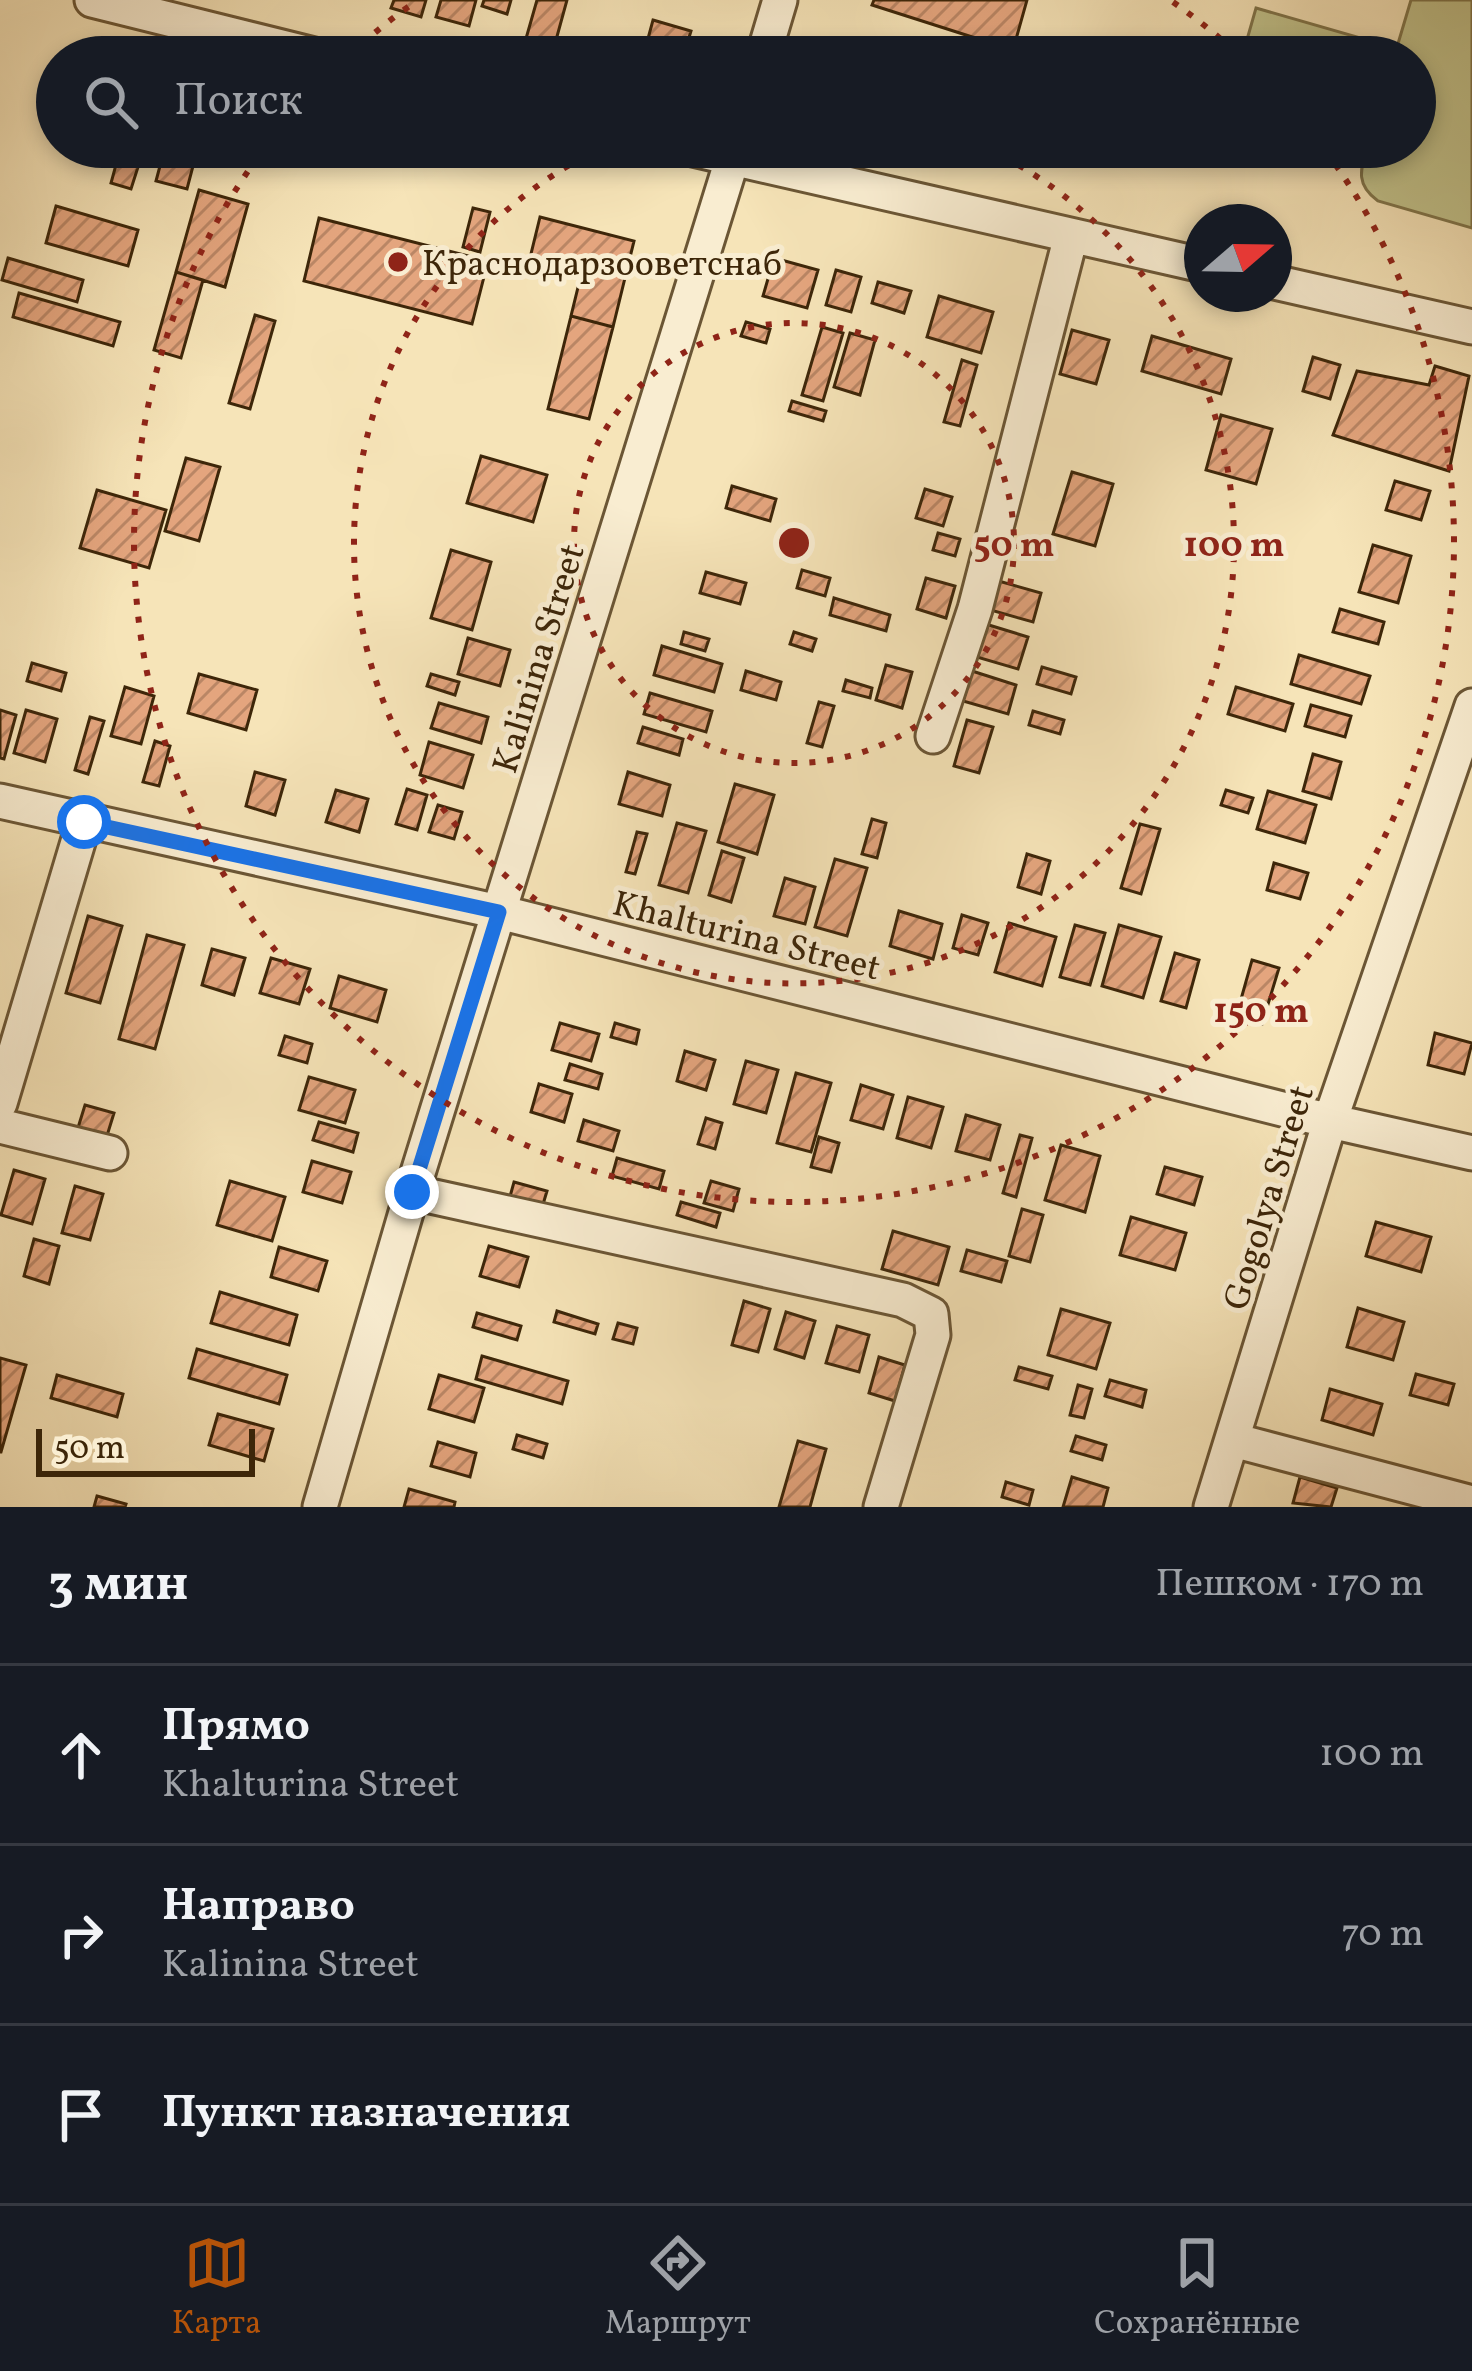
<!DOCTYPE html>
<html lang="ru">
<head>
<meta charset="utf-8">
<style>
	:root { --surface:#171b24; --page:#20242c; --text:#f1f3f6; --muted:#9ea1a6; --line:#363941; --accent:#b45309 }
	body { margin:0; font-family:Vollkorn,serif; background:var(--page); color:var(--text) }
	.compass { position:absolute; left:1184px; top:204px; width:108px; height:108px; border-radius:50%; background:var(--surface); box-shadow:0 6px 18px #0003; rotate:70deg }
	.scale { position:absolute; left:36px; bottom:30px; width:219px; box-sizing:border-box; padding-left:12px; border:6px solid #3d2609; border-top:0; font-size:33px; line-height:42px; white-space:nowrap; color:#3d2609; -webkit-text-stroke:9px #f9edd1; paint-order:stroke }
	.stop { position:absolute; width:36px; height:36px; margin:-27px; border:9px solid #1a73e8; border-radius:50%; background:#fff }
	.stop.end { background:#1a73e8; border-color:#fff; box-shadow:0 3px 12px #0008 }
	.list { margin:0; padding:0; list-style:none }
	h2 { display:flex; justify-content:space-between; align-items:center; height:156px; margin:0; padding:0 48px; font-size:51px }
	h2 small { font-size:39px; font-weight:400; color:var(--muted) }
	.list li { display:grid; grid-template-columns:78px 1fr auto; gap:36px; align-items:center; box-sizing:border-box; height:180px; padding:0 48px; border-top:3px solid var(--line) }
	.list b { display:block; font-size:45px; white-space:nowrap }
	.list p { margin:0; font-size:39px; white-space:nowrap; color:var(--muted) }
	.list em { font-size:39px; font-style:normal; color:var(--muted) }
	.icon { flex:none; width:66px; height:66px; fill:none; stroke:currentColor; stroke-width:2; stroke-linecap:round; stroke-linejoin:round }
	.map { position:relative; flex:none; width:1472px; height:1507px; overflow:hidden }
	.search { position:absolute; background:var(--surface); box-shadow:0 6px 18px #0003; left:36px; right:36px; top:36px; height:132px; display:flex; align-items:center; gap:30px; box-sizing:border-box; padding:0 42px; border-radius:66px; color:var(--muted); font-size:45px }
	.sheet { height:696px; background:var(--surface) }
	nav { display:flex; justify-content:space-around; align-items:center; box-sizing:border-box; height:168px; border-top:3px solid var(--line); background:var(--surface); font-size:33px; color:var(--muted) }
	nav a { display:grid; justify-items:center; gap:6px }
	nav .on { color:var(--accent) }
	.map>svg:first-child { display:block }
</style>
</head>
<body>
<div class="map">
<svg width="1472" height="1507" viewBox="0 0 1472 1507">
	<defs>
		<pattern id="building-hatch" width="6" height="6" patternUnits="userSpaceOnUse" patternTransform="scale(3)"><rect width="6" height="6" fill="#e4a57e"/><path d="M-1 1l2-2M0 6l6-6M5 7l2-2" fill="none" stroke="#ba8665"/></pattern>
	</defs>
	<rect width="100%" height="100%" fill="#f6e4b8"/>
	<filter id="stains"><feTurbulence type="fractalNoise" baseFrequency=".00167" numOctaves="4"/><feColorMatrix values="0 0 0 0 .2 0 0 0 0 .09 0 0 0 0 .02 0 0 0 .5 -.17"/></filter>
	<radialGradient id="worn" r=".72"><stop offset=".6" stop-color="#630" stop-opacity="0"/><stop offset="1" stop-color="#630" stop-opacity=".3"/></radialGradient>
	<path fill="#c1c28b" stroke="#7f744a" stroke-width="3" d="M1411,0H1472V228L1378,201C1356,185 1360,171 1367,147H1415V57H1394Z
		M1256,8L1364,39L1360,57H1242Z"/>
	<path fill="url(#building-hatch)" stroke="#3d2609" stroke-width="3" d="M394,0H426L421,17L391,8Z
		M441,0H476L469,26L436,17Z
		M484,0H511L507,14L482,6Z
		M537,0H567L553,51L525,42Z
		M874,0H1027L1013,50L872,5Z
		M653,20L691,31L683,57H643Z
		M165,147H198L187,189L156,181Z
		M117,161L138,167L131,189L111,183Z
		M199,190L248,204L225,287L176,272Z
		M56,206L138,230L128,266L46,243Z
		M473,208L490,212L480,252L463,247Z
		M540,217L634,241L613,327L571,316L581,275L529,262Z
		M319,218L488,261L472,324L304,281Z
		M8,258L83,280L77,302L2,280Z
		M774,258L818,270L807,308L763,296Z
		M836,270L861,277L851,312L826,305Z
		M176,272L203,280L181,358L154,350Z
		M878,282L911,291L904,313L872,303Z
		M19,293L120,322L113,346L13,317Z
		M939,296L993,312L981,353L927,337Z
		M255,315L275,321L250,409L229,403Z
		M571,316L613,327L589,419L548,409Z
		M746,322L770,329L766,343L741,336Z
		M822,327L843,333L823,401L802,395Z
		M1072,330L1109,340L1096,384L1060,374Z
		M850,333L875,340L860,395L834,387Z
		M1152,336L1231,359L1221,394L1142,371Z
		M1313,357L1340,365L1330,399L1303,391Z
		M962,360L977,365L960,426L944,422Z
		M1435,366L1469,376L1449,471L1333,435L1357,371L1429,385Z
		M792,401L826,411L823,421L789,411Z
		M1221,415L1272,429L1256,484L1206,470Z
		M481,456L547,475L533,522L467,503Z
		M186,458L220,467L199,541L165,531Z
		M1072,472L1113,484L1095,546L1053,534Z
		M1395,481L1430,491L1421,520L1386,510Z
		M732,486L776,499L770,521L726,508Z
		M925,489L952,497L943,526L916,518Z
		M97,490L166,510L149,568L80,548Z
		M938,533L960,539L955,556L933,550Z
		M1373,545L1411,556L1398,603L1359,592Z
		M451,550L491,562L472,630L431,618Z
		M802,570L830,578L825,596L797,588Z
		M706,572L746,583L740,604L700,593Z
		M926,578L955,586L946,618L917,609Z
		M995,580L1041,593L1033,622L987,609Z
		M834,598L890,615L886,631L830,615Z
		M1340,609L1384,622L1378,644L1333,632Z
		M979,622L1028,637L1018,669L970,655Z
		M684,632L709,639L705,651L681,644Z
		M794,632L816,639L812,651L790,644Z
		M468,638L510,650L500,686L458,674Z
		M662,646L722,664L714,692L654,675Z
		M1299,655L1370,676L1361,704L1291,684Z
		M32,663L66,673L61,691L27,681Z
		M886,665L912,672L902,708L876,700Z
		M1042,667L1076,677L1071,694L1037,684Z
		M746,671L781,682L776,700L741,690Z
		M972,671L1016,685L1008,714L963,701Z
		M199,674L257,690L246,730L188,713Z
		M431,674L459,682L455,695L427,686Z
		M846,680L872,688L870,698L843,691Z
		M125,687L154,696L141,744L111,736Z
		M1236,687L1293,704L1285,731L1228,714Z
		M650,693L712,711L706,732L644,714Z
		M819,702L834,706L822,747L807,743Z
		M439,703L488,717L481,743L431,728Z
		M1311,705L1351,716L1345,737L1305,726Z
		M0,710L16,715L4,759L0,758Z
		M26,710L57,719L45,762L14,753Z
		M1033,711L1064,720L1060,734L1029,725Z
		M90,717L104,721L88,774L75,770Z
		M967,720L993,727L979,773L954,766Z
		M643,727L683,739L679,755L638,743Z
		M155,741L170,746L159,786L143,782Z
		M429,742L473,755L463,788L420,775Z
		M1313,754L1341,762L1331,799L1303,791Z
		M255,772L285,780L275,815L246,806Z
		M628,772L670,785L662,816L619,804Z
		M735,784L774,795L757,854L718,842Z
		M407,789L427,795L417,830L396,824Z
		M336,790L368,799L359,832L326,822Z
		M1226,790L1253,798L1248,813L1221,805Z
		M1268,791L1316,805L1305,843L1257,829Z
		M438,805L462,812L454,839L429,832Z
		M872,819L886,823L877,858L862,854Z
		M677,823L706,831L688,893L659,885Z
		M1140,824L1160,829L1141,894L1121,888Z
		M637,832L647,834L635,874L626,872Z
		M722,851L744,858L731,902L709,895Z
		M1027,854L1050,861L1041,894L1018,887Z
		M835,859L867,868L847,936L815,927Z
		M1274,863L1308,873L1300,899L1267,890Z
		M785,878L815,887L805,924L774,916Z
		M899,911L942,924L933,959L890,946Z
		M962,915L988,923L978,955L953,948Z
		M88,916L122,926L100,1003L66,993Z
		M1009,923L1056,937L1042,986L995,972Z
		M1075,925L1105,933L1090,985L1060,977Z
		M1119,925L1161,937L1143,998L1102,986Z
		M147,935L184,945L155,1049L119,1039Z
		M212,949L245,958L234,995L202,985Z
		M1175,953L1199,960L1186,1008L1161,1001Z
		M271,958L310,969L299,1004L260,993Z
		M1252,960L1279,968L1262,1024L1236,1017Z
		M339,976L386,990L377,1022L330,1008Z
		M560,1023L599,1034L591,1061L552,1050Z
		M615,1023L639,1030L636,1044L611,1037Z
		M1435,1033L1472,1043L1464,1074L1428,1065Z
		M285,1036L312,1044L307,1063L279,1055Z
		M685,1051L715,1060L706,1090L677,1081Z
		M746,1061L778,1070L766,1113L734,1104Z
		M570,1064L602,1074L598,1089L565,1080Z
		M796,1073L831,1083L811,1152L777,1143Z
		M309,1077L355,1090L345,1123L299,1110Z
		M539,1084L572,1094L564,1122L531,1112Z
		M861,1085L893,1095L883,1129L851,1120Z
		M908,1097L943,1107L931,1148L897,1138Z
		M85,1105L114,1113L106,1139L77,1131Z
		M966,1115L1000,1125L990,1160L956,1151Z
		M706,1118L722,1123L715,1149L698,1144Z
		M584,1120L619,1131L613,1151L578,1141Z
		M319,1122L358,1133L353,1152L313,1140Z
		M1020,1135L1032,1138L1016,1197L1003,1193Z
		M819,1137L839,1143L831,1172L811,1167Z
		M1061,1145L1100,1156L1085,1212L1045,1200Z
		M617,1158L664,1171L659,1189L612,1176Z
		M312,1161L351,1172L342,1203L303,1192Z
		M1165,1167L1202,1177L1194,1205L1157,1194Z
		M14,1170L45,1179L32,1224L1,1215Z
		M230,1181L285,1197L272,1241L217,1225Z
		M711,1181L739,1189L733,1211L704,1203Z
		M514,1182L547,1191L538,1221L506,1211Z
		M75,1186L103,1194L90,1240L62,1233Z
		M681,1202L720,1213L716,1227L677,1215Z
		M1022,1209L1043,1215L1030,1262L1009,1256Z
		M1131,1217L1186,1233L1175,1270L1120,1255Z
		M1376,1222L1431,1237L1421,1272L1366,1256Z
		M893,1231L949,1247L938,1285L882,1269Z
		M34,1239L59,1246L49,1284L24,1276Z
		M489,1246L528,1257L519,1287L480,1276Z
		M279,1247L327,1261L318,1291L271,1277Z
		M967,1250L1007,1261L1001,1282L961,1271Z
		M220,1292L297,1315L289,1345L211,1323Z
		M744,1301L770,1309L758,1352L732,1345Z
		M1358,1308L1404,1322L1393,1360L1347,1347Z
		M1061,1309L1110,1323L1096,1369L1048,1355Z
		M557,1311L598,1324L595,1334L554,1322Z
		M786,1312L815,1321L804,1358L775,1349Z
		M477,1313L521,1326L517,1340L473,1327Z
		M618,1323L637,1328L633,1344L613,1339Z
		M837,1326L869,1335L859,1372L826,1363Z
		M197,1349L287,1375L279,1404L189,1378Z
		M482,1356L568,1381L562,1404L476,1379Z
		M879,1357L905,1365L895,1401L869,1393Z
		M0,1358L26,1365L1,1452H0Z
		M1019,1367L1052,1376L1048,1389L1015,1380Z
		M1416,1374L1454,1384L1448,1405L1410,1395Z
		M57,1375L123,1394L117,1417L51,1398Z
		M439,1375L484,1388L474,1422L429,1409Z
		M1110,1380L1146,1390L1142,1407L1105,1396Z
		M1078,1385L1092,1389L1084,1418L1070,1415Z
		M1330,1389L1382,1404L1373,1435L1322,1420Z
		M218,1414L273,1429L264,1461L209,1445Z
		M517,1435L547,1444L543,1458L513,1449Z
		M1076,1436L1106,1445L1102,1460L1071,1451Z
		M798,1441L826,1449L810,1507H779Z
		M438,1442L476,1453L470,1477L431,1466Z
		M1072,1477L1108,1488L1103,1507H1063Z
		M1300,1477L1337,1488L1331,1507L1293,1503Z
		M1006,1482L1033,1490L1029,1505L1002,1497Z
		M409,1489L455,1502L454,1507H404Z
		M97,1496L126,1504L125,1507H94Z"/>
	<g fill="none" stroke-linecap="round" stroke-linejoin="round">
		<g stroke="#6b5635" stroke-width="39">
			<path id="minor" d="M92,0L322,57
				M763,57L780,0
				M684,147L1202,265
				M1274,282L1472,327
				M933,736L975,609L1071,236
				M0,801L499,912L1330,1121L1472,1153
				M0,1103L84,822
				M0,1126L110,1153
				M412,1192L903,1300L931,1314L933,1335L881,1507
				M1233,1440L1472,1503
				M320,1507L412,1192L736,147
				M1211,1507L1330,1121L1472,706"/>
		</g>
		<use href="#minor" stroke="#f9edd1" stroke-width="33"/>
	</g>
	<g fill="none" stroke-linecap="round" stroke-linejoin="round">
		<path stroke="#1a73e8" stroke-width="15" d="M84,822L499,912L412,1192"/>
	</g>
	<g fill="none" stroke="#8f2418" stroke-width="6" stroke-dasharray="6 12">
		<circle cx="794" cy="543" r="220"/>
		<path d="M987 148A440 440 0 1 1 601 148"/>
		<path d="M348 56A660 660 0 0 1 415 2M1173 2A660 660 0 0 1 1240 56M1325 150A660 660 0 1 1 263 150"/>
	</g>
	<circle fill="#8f2418" stroke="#f9edd1" stroke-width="4.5" cx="398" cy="262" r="12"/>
	<g text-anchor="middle" stroke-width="10" stroke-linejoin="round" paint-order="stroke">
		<g font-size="36" fill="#3d2609" stroke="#f9edd1" text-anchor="start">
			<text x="422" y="275">Краснодарзооветснаб</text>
		</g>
		<g font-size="36" fill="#3d2609" stroke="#f9edd1">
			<text transform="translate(537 658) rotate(-73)" y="13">Kalinina Street</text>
			<text transform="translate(747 934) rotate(14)" y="13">Khalturina Street</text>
			<text transform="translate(1267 1197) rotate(-73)" y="13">Gogolya Street</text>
		</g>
	</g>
	<circle cx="794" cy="543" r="18" fill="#8f2418" stroke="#f9edd1" stroke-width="6"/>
	<g font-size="36" text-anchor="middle" font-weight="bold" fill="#8f2418" stroke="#f9edd1" stroke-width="10" stroke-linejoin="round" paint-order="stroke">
		<text x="1014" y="556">50 m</text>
		<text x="1234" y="556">100 m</text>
		<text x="1261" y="1022">150 m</text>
	</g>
	<rect width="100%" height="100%" filter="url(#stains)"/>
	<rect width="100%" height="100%" fill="url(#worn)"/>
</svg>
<svg class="compass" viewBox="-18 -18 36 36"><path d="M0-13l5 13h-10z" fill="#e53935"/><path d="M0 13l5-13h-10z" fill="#9ea1a6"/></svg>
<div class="scale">50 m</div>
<div class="stop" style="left:84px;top:822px"></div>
<div class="stop end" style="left:412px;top:1192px"></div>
<div class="search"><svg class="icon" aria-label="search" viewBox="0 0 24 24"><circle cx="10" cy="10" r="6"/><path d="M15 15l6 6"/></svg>Поиск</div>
</div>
<section class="sheet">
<h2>3 мин<small>Пешком · 170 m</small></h2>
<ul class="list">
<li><svg class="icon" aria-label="ahead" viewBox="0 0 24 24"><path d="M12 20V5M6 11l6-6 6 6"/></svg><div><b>Прямо</b><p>Khalturina Street</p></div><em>100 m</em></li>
<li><svg class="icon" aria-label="right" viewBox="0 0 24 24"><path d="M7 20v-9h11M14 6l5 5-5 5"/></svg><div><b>Направо</b><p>Kalinina Street</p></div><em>70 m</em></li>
<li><svg class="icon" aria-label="arrive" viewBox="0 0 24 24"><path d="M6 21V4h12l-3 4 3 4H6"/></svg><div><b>Пункт назначения</b></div></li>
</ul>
</section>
<nav>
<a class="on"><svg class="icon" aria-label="map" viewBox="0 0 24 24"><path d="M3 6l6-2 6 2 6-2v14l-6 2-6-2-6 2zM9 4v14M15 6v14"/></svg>Карта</a>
<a><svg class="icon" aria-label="directions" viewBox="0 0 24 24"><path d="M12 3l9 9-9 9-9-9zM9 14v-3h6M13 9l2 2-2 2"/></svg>Маршрут</a>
<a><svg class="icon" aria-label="saved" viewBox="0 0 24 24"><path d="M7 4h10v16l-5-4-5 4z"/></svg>Сохранённые</a>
</nav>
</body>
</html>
